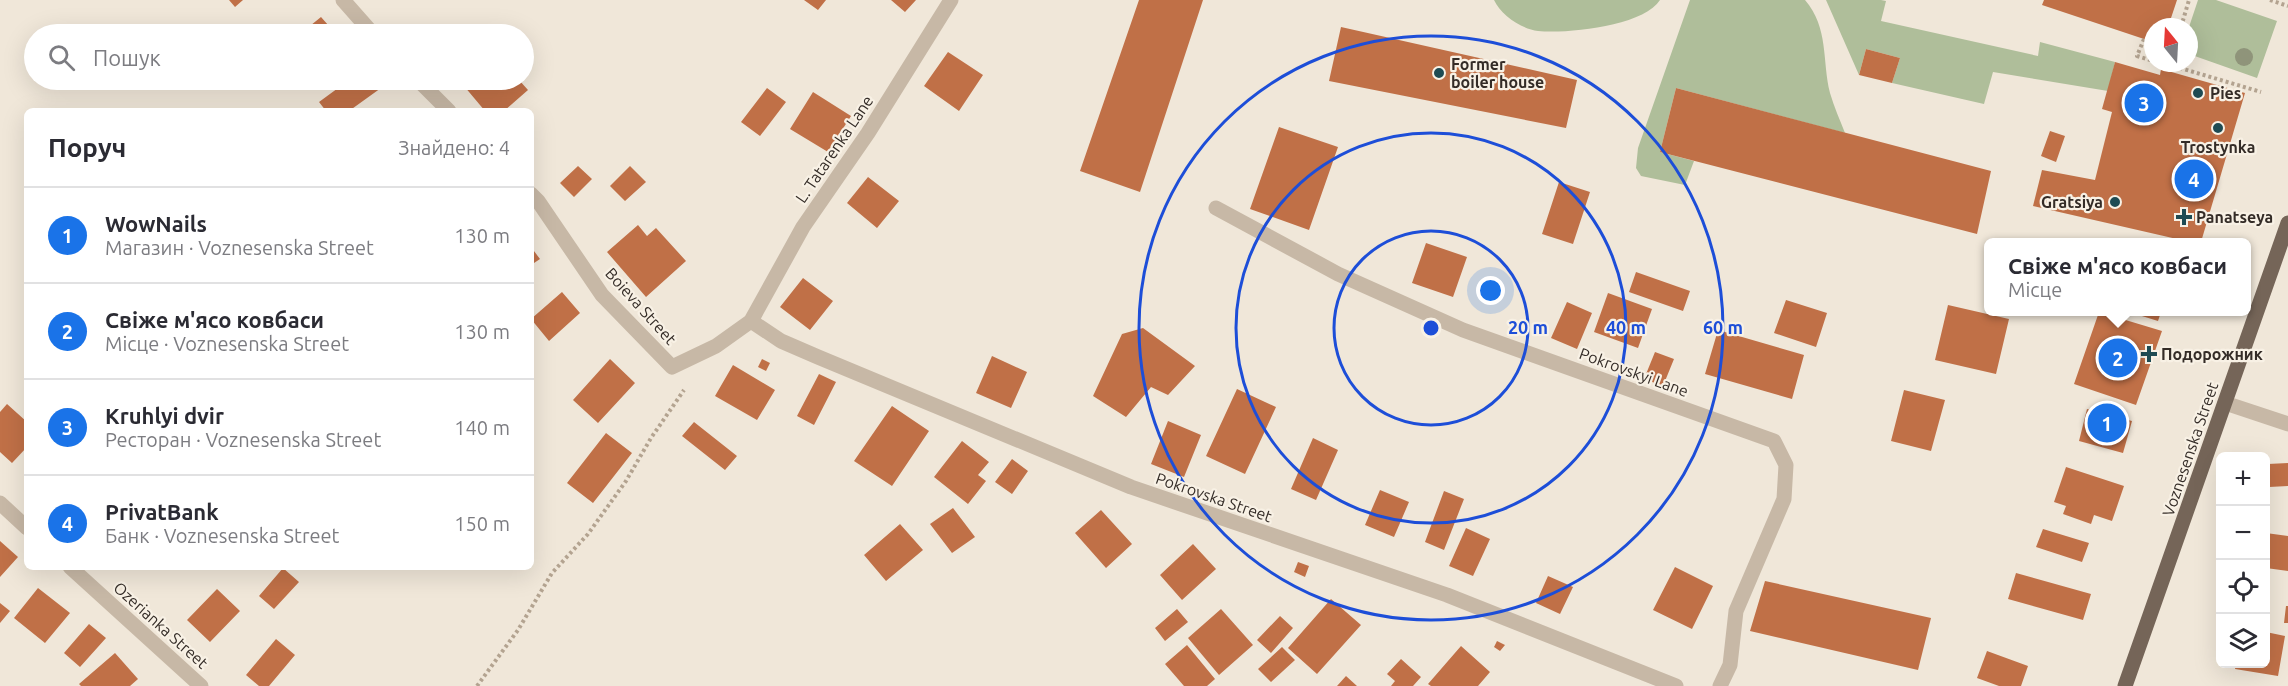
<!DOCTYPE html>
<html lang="uk">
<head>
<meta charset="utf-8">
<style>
	:root { --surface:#fff; --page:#f2f2f3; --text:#2b2b33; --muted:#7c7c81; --line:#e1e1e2; --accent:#1a73e8 }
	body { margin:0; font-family:Ubuntu,sans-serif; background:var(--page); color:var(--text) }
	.controls { position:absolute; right:18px; bottom:18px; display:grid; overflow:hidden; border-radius:9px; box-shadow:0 6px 24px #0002 }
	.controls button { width:54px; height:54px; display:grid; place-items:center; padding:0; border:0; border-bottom:2px solid var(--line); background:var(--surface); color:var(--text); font:30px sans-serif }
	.compass { position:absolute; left:2144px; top:18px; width:54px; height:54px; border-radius:50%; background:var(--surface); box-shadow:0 6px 24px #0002; rotate:342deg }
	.you { position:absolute; left:1491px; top:291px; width:21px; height:21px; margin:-15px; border:4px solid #fff; border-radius:50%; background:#1a73e8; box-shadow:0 0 0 9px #1a73e833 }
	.badge { display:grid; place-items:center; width:39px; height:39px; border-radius:50%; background:var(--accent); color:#fff; font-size:20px; font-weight:700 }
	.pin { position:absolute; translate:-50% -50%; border:3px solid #fff; box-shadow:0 2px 6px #0006 }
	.popup { position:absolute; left:1984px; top:238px; width:267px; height:78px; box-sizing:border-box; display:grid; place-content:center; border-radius:9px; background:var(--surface); filter:drop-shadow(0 2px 4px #0005); font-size:20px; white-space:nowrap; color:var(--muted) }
	.popup b { font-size:22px; color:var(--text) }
	.popup::after { content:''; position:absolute; left:50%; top:100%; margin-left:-12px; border:12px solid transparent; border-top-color:var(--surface) }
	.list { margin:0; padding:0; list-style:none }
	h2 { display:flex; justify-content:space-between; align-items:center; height:78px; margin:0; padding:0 24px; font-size:26px }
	h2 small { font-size:20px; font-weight:400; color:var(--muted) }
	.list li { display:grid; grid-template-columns:39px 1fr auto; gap:18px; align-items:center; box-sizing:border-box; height:96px; padding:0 24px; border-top:2px solid var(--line) }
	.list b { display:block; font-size:22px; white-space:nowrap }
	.list p { margin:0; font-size:20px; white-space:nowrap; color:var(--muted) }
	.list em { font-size:20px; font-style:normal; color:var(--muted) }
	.icon { flex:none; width:33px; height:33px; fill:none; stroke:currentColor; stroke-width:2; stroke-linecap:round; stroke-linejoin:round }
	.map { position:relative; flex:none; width:2288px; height:686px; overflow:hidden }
	.search { position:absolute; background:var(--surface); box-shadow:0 6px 24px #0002; left:24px; top:24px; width:510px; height:66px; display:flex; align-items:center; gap:15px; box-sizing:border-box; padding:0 21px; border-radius:33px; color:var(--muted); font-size:22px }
	.panel { position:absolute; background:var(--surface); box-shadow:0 6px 24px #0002; left:24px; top:108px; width:510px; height:462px; border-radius:9px }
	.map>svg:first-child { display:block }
</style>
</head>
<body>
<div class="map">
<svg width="2288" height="686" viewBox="0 0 2288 686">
	<rect width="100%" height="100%" fill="#f0e7d9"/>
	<path fill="#afbe9a" d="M1494,0H1660C1644,26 1567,34 1538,31C1521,29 1501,15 1494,0Z
		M1690,0H1805C1829,28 1822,61 1830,93C1834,107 1840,120 1845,133L1676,88L1660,152L1694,161L1685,185L1641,176L1636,168L1638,148Z
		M1826,0H1881L1886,1L1881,21L2038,56L2040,42L2115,62L2108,91L1993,72L1984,104L1892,83L1900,58L1866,49L1859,75Z
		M2198,0H2216L2277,21L2257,78L2189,54V27Z"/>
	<path fill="#c07047" d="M229,0H243L235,7Z
		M804,0H826L818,10Z
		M891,0H916L905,12Z
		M1139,0H1203L1140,192L1080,171Z
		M2044,0H2177L2168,27H2153V42L2042,5Z
		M321,17L336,34H300Z
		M1341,27L1577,80L1566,128L1329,81Z
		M1866,49L1900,58L1892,83L1859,75Z
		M948,52L983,75L959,111L924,86Z
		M2115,62L2160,75L2161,69L2245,93L2201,242H2190L2033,206L2042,170L2095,180L2112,112L2102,109Z
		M349,80H375L381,88L349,111H326L319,102Z
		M471,80H519L528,90L504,111H485L464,86Z
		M767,88L786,102L760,136L741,122Z
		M1676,88L1991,171L1977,234L1660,152Z
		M813,92L851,116L828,152L790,129Z
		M1279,127L1338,147L1309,230L1250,209Z
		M2050,131L2065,136L2056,162L2041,156Z
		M578,166L592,179L574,197L560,183Z
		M630,166L646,182L625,201L610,186Z
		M868,177L899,201L877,228L847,203Z
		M1559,182L1590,192L1573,244L1542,234Z
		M638,225L647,236L656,228L686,261L646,297L607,252Z
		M1426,243L1467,257L1453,297L1412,283Z
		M531,247L540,259L531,265Z
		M1636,272L1690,291L1683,311L1629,292Z
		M803,278L833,301L810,330L780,307Z
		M562,292L580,313L549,341L531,319Z
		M1608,293L1652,309L1638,348L1594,332Z
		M1786,300L1827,313L1816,347L1774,333Z
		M1567,302L1592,313L1577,349L1551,338Z
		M1948,305L2009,319L1996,374L1935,360Z
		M2099,312L2162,331L2136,405L2074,384Z
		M2129,312H2161L2158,321Z
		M1143,328L1195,366L1168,395L1151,387L1126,417L1093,396L1122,334Z
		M1718,330L1804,355L1792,399L1705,374Z
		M1655,352L1674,359L1663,386L1644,379Z
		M992,356L1027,372L1011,408L976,393Z
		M610,359L635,383L598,423L573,400Z
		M762,359L770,363L766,371L758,367Z
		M733,365L775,390L757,420L715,396Z
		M819,374L836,382L814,425L797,416Z
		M1237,389L1276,407L1245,474L1206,456Z
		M1904,390L1945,400L1931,451L1891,441Z
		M7,404L27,422V447L12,463L0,452V412Z
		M892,406L929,431L892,486L854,461Z
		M2087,409L2132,421L2123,453L2079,441Z
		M1168,421L1201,435L1184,477L1151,464Z
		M694,422L737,456L725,470L682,436Z
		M606,433L632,453L593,503L567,483Z
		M1313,438L1338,450L1316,500L1291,489Z
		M962,441L989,462L978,475L986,481L968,504L934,477Z
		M1012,459L1028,471L1012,494L995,482Z
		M2288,463V486L2269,487L2268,464Z
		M2066,467L2124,486L2112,521L2094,515L2091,524L2063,514L2066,506L2054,502Z
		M1380,490L1409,502L1394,537L1365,525Z
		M1444,491L1464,499L1444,550L1425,542Z
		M953,508L975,537L952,553L930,524Z
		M1101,510L1132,544L1106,568L1075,533Z
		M900,524L923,550L886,581L864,555Z
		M1466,528L1490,539L1473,576L1449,566Z
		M2043,529L2089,543L2082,562L2036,547Z
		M2266,533L2288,536V571L2266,568Z
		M0,541L18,557L0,577Z
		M1193,544L1216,569L1182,600L1160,575Z
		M1298,562L1309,566L1305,577L1294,572Z
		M1675,567L1713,586L1692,629L1653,610Z
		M283,568L299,582L274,609L259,596Z
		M2016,573L2091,594L2083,620L2008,599Z
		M1548,576L1573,587L1560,614L1536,603Z
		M1765,581L1931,618L1918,670L1750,631Z
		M38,588L70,613L45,643L14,618Z
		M217,589L240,611L210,642L187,620Z
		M1331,599L1361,625L1317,674L1288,648Z
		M0,603L10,611L0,623Z
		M2286,606H2288V623H2284Z
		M1177,609L1188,622L1165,641L1155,628Z
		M1221,609L1253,645L1219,675L1188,638Z
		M1280,616L1293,628L1271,653L1257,640Z
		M89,624L106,638L80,667L64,653Z
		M2266,632L2285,636L2278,676L2235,669L2236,664H2266Z
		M276,639L295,655L269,686H259L246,675Z
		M1497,641L1505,645L1500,651L1494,647Z
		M1187,645L1215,679L1207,686H1184L1165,664Z
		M1461,646L1490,672L1478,686H1431L1428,684Z
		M1282,647L1295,660L1271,682L1258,669Z
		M1987,651L2028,666L2021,686H1999L1977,678Z
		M115,653L138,679L130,686H81L79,684Z
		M1401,659L1421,677L1413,686H1391L1395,681L1387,674Z
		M1346,676L1357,686H1337Z"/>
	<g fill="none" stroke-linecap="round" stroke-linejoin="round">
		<path stroke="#b3a390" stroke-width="4" stroke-dasharray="3 3" stroke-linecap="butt" d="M2270,0L2288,6
			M2181,27L2189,0
			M2144,39L2137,56L2153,61
			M2161,63L2170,65
			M2170,63V65L2261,92
			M477,686L518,630L552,573L588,534L626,481L651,438L684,390"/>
		<path stroke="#c7b8a6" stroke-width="15" d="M343,0L373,34
			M418,80L449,111
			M531,194L538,201L602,295L672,367L716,346L751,321L803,227L868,133L951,0
			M1216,208L1338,274L1463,330L1774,441L1786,465L1784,499L1736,611L1730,665L1720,686
			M751,321L781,341L818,357L1131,487L1447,595L1676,686
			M2225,403L2288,424
			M0,503L27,528
			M70,567L201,686"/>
		<path stroke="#756558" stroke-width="15" d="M2125,686L2288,223"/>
	</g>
	<circle fill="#8f947a" cx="2244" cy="57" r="9"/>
	<g fill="none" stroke="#1d4ed8" stroke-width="3">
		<circle cx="1431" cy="328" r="97"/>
		<circle cx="1431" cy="328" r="195"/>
		<circle cx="1431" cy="328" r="292"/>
	</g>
	<g fill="#1e4b53" stroke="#f8f1e5" stroke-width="2">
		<circle cx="1439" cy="73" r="6"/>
		<circle cx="2198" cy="93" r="6"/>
		<circle cx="2218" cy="128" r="6"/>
		<circle cx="2115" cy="202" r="6"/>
		<path d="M2181 208h6v6h6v6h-6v6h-6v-6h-6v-6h6z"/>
		<path d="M2146 345h6v6h6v6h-6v6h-6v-6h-6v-6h6z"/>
	</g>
	<g text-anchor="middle" stroke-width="4.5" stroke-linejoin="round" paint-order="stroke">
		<g font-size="16" font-weight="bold" fill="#342c27" stroke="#f8f1e5" text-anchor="start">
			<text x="1451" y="70">Former<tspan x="1451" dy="18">boiler house</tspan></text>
			<text x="2210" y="99">Pies</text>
			<text x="2218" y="153" text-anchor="middle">Trostynka</text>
			<text x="2103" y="208" text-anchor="end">Gratsiya</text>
			<text x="2196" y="223">Panatseya</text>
			<text x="2161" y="360">Подорожник</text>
		</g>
		<g font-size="16" fill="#342c27" stroke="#f8f1e5">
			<text transform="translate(834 149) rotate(-56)" y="6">L. Tatarenka Lane</text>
			<text transform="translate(641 306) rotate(48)" y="6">Boieva Street</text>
			<text transform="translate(1634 372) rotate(20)" y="6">Pokrovskyi Lane</text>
			<text transform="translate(2190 449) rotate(-71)" y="6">Voznesenska Street</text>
			<text transform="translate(1214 497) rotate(19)" y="6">Pokrovska Street</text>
			<text transform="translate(161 625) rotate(42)" y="6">Ozerianka Street</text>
		</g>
	</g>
	<circle cx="1431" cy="328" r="9" fill="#1d4ed8" stroke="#f8f1e5" stroke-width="3"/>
	<g font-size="18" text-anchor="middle" font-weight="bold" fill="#1d4ed8" stroke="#f8f1e5" stroke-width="4.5" stroke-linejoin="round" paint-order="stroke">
		<text x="1528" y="334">20 m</text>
		<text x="1626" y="334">40 m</text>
		<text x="1723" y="334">60 m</text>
	</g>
</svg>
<div class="controls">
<button>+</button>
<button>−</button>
<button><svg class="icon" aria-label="locate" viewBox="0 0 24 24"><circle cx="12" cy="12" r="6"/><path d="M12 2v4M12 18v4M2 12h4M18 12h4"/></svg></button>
<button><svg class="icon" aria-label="layers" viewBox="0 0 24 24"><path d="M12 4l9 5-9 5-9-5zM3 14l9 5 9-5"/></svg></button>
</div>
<svg class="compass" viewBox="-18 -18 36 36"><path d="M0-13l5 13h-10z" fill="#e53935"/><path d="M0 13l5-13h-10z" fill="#7c7c81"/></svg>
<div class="you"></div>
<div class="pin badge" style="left:2107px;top:423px">1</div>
<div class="pin badge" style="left:2118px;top:358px">2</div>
<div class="popup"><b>Свіже м'ясо ковбаси</b>Місце</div>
<div class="pin badge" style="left:2144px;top:103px">3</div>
<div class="pin badge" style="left:2194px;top:179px">4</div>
<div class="search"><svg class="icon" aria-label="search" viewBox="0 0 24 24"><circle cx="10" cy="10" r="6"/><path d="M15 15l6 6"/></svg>Пошук</div>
<section class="panel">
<h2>Поруч<small>Знайдено: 4</small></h2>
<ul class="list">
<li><span class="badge">1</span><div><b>WowNails</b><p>Магазин · Voznesenska Street</p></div><em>130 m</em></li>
<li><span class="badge">2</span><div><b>Свіже м'ясо ковбаси</b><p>Місце · Voznesenska Street</p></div><em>130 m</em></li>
<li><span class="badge">3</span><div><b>Kruhlyi dvir</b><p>Ресторан · Voznesenska Street</p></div><em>140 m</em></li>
<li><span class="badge">4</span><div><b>PrivatBank</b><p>Банк · Voznesenska Street</p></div><em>150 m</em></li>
</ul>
</section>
</div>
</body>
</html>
